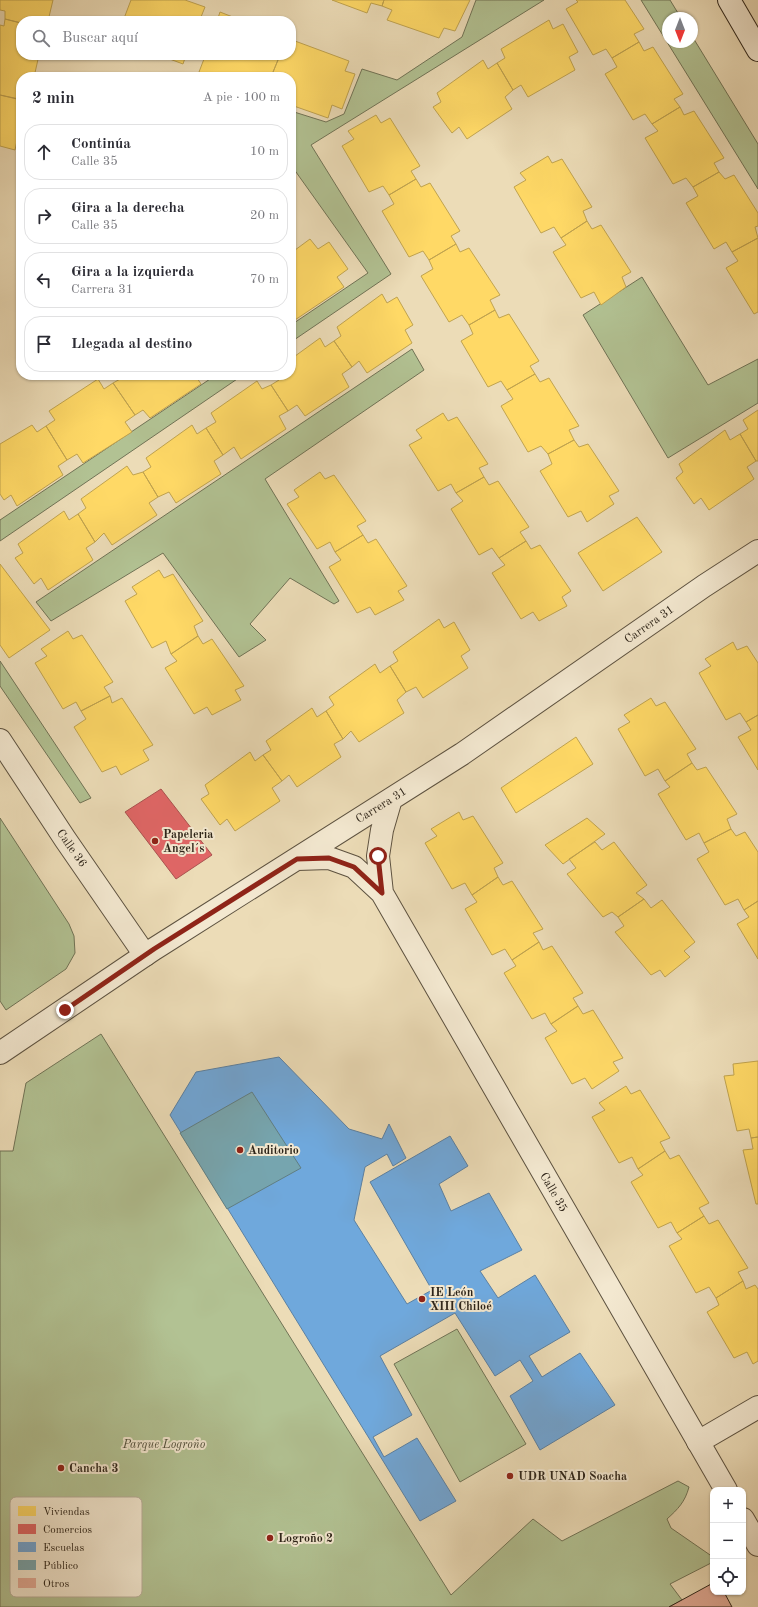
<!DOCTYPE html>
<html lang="es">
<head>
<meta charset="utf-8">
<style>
	:root { --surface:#fff; --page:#f2f2f3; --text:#2b2b33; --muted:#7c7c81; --line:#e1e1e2 }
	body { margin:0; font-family:"Old Standard TT",serif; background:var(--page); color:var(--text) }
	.controls { position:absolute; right:12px; bottom:12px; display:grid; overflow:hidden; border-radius:8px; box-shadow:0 1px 3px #0004 }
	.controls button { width:36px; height:36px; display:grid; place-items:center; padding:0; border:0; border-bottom:1px solid var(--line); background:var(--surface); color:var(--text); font:20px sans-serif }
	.compass { position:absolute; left:662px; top:12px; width:36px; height:36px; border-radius:50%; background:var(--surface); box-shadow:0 1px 3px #0004; rotate:180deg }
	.stop { position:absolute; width:12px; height:12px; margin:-9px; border:3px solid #8f2418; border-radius:50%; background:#fff }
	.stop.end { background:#8f2418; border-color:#fff; box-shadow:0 1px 4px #0008 }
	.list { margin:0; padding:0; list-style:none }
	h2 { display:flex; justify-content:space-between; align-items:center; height:52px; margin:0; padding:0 16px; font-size:17px }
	h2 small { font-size:13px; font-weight:400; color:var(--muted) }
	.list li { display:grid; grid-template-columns:26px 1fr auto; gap:12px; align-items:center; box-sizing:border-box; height:56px; margin:0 8px 8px; padding:0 8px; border:1px solid var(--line); border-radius:16px }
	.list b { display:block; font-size:15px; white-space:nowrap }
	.list p { margin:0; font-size:13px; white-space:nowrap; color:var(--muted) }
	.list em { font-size:13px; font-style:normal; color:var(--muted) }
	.icon { flex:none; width:22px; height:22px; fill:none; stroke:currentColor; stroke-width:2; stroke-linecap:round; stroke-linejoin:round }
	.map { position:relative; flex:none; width:758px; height:1607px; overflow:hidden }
	.search { position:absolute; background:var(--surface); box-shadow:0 1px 3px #0004; left:16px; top:16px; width:280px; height:44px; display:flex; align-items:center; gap:10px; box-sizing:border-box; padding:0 14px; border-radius:16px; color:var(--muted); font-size:15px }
	.panel { position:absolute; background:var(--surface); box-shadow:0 1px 3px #0004; left:16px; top:72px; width:280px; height:308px; border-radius:16px }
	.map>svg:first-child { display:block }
</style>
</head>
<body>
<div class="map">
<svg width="758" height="1607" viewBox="0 0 758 1607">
	<rect width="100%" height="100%" fill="#ecdcb7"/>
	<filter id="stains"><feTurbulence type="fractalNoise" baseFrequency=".005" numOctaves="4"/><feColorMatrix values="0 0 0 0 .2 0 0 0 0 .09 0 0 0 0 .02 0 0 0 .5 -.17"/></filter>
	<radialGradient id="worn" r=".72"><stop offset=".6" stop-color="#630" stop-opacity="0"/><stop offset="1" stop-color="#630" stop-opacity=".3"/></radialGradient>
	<path fill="#b2c293" stroke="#707356" d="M476,0H544L311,145L391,274L291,342V325L368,273L291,165V111L326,122L344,114L362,69L397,80L462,37Z
		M641,0H670L681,18H668V42H692V36L758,144V189Z
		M642,277L708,385L758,359V403L668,458L583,315Z
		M412,349L424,370L265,479L339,601L334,604L290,578L250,624L266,640L239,657L163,553L51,621L36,602Z
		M216,375H243L0,541V520Z
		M0,661L91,798L80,803L0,686Z
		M0,818L69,924L74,936L75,953L66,969L6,1010L0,1001Z
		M101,1034L451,1595L533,1519L562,1541L678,1481L689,1487C685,1502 678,1509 667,1519L671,1528L713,1557V1562L670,1584L682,1600L669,1607H0V1151H13L26,1083Z
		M457,1329L526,1444L460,1482L394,1364Z"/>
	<path fill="#ffd966" stroke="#c0a34f" d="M0,0H53L48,21H21V23L5,19V11L0,10Z
		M131,0H185L205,7L201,17L209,20L123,21Z
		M332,0H384L382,6L371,3L367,13Z
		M384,0H470L455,31L444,28L439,38L387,20L392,10L382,6Z
		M576,0H625L644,29L634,34L639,42L612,58L606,49L593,55L566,9L578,2Z
		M220,12L243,21H217Z
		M5,19L21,23V55H39L34,77H21L19,99L0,95V25L4,26Z
		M549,20L553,29L563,24L578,52L569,57L575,70L528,97L521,85L513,90L497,63L505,58L501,49Z
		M295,41L349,61L345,71L355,74L342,109L332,105L328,118L291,105V77H271L280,55H291Z
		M639,42L644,51L653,47L683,94L674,99L680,107L652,124L645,114L633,120L605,74L617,67L612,58Z
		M159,55H186L183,64Z
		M196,55H280L271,77H213L199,72L204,59Z
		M483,60L488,69L497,63L513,90L505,97L512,109L467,139L459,127L452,133L433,107L441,102L437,93Z
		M0,95L21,100V122L15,150L0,146Z
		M680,107L684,115L694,111L724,158L714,163L719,172L693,187L686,178L673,184L645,138L658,131L652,124Z
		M376,115L381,123L390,118L420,166L411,171L416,179L389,195L383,186L369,192L342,146L354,139L348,131Z
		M548,156L552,163L562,159L592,207L583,211L587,221L561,238L554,227L541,233L514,187L526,180L520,173Z
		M719,172L725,179L734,175L758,213V226L755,227L758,238L732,252L726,242L714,249L686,203L698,196L693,187Z
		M416,179L421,187L430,183L460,231L451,236L456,244L429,260L423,251L409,257L382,211L394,204L389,195Z
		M587,221L592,229L601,225L631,272L622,277L626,287L601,305L594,292L581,298L553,252L566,245L561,238Z
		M758,238V312L754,314L726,268L738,261L732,252Z
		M310,239L318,249L329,242L348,269L337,277L344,287L292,322L291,253Z
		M456,244L460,252L469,248L500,295L490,300L495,310L469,325L462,315L449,322L421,276L433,269L429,260Z
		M382,294L387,303L397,297L413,325L405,330L412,343L367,373L359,361L352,367L334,341L341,336L337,327Z
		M495,310L499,318L509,314L539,361L530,366L535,374L507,390L501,381L488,387L461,341L473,334L469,325Z
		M320,338L325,347L334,341L352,367L342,374L349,387L305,416L297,405L288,411L271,385L279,380L276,375H291V359Z
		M535,374L540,382L549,378L579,426L569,430L574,440L548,454L541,446L528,452L501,406L513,399L507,390Z
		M120,375H195L201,384L150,418L143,410L135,415L113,383L122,378Z
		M98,379L104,389L113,383L135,415L125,422L132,432L83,463L77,454L67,460L46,426L55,420L49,411Z
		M257,381L262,389L271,385L288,411L279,416L286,429L241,459L234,447L223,455L206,428L216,422L211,413Z
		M758,410V461H756L740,434L748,429L743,420Z
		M443,413L448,421L457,417L488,464L479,468L484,477L456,493L451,484L438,491L409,445L422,438L416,430Z
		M32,425L37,432L46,426L67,460L58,466L63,475L17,506L11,495L4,500L0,494V444Z
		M192,425L197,434L206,428L223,455L214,461L221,474L176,503L169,492L158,497L143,472L151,467L146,458Z
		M725,430L730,440L740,434L756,461L747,467L754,479L709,510L701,498L694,504L676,478L683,472L679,464Z
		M574,440L579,447L588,444L619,491L609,496L614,504L587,522L581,511L568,517L540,471L552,464L548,454Z
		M127,466L133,475L143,472L158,497L149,503L157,515L112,545L104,533L95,542L78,514L86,508L81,499Z
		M320,472L325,479L334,475L366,521L357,526L363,535L335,552L330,542L317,549L287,504L299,497L294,490Z
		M484,477L489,485L498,481L529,527L520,532L526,541L499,558L492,548L479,555L451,509L463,501L456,493Z
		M64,511L69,520L78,514L95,542L86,548L93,560L48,590L41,578L34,584L15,558L23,553L18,544Z
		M637,517L662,552L603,591L578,553Z
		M363,535L368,543L376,539L407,586L398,591L404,600L375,615L370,607L357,613L329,567L341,560L335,552Z
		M526,541L531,549L540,545L571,591L562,597L567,606L539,621L533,612L521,619L492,573L505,565L499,558Z
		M0,564L50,630L9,658L0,645Z
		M159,570L164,578L173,574L203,621L194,626L198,636L171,654L166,641L152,648L125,601L137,594L132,587Z
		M439,619L444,628L454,622L470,650L461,656L468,668L423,698L416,687L406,692L390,666L398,661L393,652Z
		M68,631L73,639L82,635L113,682L104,687L110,696L81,711L76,702L63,709L35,663L47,656L41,649Z
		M198,636L203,644L212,639L244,686L235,690L241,700L212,715L207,707L194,714L165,668L177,661L171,654Z
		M733,642L737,650L747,646L758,663V715L746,722L740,713L726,720L699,673L711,666L705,659Z
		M375,664L380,673L390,666L406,692L397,700L404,713L359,742L351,731L343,739L326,711L334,705L329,697Z
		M110,696L112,703L122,698L153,745L143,750L149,760L121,775L116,766L102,772L74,727L86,719L81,711Z
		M651,698L656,706L665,702L696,749L687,754L692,763L665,781L658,769L645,776L618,729L630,722L624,715Z
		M312,708L317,717L326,711L343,739L334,744L341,757L297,787L289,775L282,781L263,755L271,750L266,741Z
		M758,715V770L738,737L751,730L746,722Z
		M576,737L593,764L516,813L501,788Z
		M250,752L255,761L263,755L282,781L272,788L280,801L235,831L227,819L220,825L201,799L209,794L205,785Z
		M692,763L697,770L706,767L737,814L727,819L731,829L704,843L699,833L686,840L658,794L670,787L665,781Z
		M459,812L463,820L473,816L503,863L494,868L498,877L472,895L465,883L452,889L425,843L437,836L431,829Z
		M587,818L605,834L563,864L545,845Z
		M731,829L736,836L745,832L758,852V901L744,910L738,899L725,905L697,859L709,852L704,843Z
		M595,842L602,850L614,842L647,885L636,893L644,899L618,917L612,912L603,917L567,874L576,868L569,859Z
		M498,877L503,885L512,881L543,929L533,933L539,942L512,960L505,949L492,955L465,909L477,902L472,895Z
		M644,899L651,908L662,900L695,942L684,951L690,957L665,977L660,970L651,975L615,932L624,926L618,917Z
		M758,901V959L737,924L749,917L744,910Z
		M539,942L543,950L552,946L583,993L573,998L578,1006L551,1024L545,1013L532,1019L504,973L516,966L512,960Z
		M578,1006L583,1014L593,1010L623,1058L613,1062L619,1071L592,1089L585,1078L572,1084L545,1038L557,1031L551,1024Z
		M758,1061V1137L751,1138L749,1129L737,1131L724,1076L734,1075L733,1064Z
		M626,1086L631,1094L640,1090L670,1138L660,1142L665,1151L638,1169L632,1157L619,1163L592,1117L605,1110L599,1103Z
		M758,1137V1204H756L743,1150L753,1149L751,1138Z
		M665,1151L670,1159L679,1155L709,1203L699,1208L704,1216L677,1233L671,1222L658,1228L631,1182L643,1175L638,1169Z
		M704,1216L709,1224L718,1220L748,1268L738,1272L743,1281L716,1298L709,1287L696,1293L669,1246L682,1239L677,1233Z
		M743,1281L746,1289L755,1285L758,1289V1361L753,1364L747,1352L734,1358L707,1312L719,1305L716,1298Z"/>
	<path fill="#e06666" stroke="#aa524f" d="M161,789L212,855L176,879L125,812Z"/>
	<path fill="#6fa8dc" stroke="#5b80a2" d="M279,1057L349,1129L382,1139L389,1124L406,1158L393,1166L387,1154L365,1167L354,1220L407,1304L432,1290L370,1182L450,1136L468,1166L439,1184L451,1211L489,1193L522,1250L480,1271L498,1298L535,1275L570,1332L529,1356L542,1377L580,1353L615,1405L540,1450L510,1396L533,1381L520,1360L495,1376L455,1313L380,1356L412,1415L373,1437L384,1457L417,1438L456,1501L420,1521L170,1115L196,1072Z"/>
	<path fill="#76a5af" stroke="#607e82" d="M252,1092L301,1168L227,1209L180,1133Z"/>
	<path fill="#e3ab97" stroke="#2d2419" d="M713,1583V1592H724L732,1607H669Z"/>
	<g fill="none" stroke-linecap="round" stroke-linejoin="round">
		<g stroke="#5d5240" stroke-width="24">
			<path id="minor" d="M0,740L65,839L145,955
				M698,1442L758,1407"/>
		</g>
		<g stroke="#5d5240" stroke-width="24">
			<path id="tertiary" d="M297,859L329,858L354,867L382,893L726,1490
				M382,893L378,856L382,830L391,799
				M0,1053L154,949L462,754L704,586L758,551
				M743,1519L758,1545"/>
		</g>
		<g stroke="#2d2419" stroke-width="24">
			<path id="secondary" d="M729,0L758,50"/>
		</g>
		<use href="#minor" stroke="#f3e8d0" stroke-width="22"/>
		<use href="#tertiary" stroke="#f3e8d0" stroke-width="22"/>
		<use href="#secondary" stroke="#f3e8d0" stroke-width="22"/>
	</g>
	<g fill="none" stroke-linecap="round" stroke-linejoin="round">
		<path stroke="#8f2418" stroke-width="5" d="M65,1010L154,949L297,859L329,858L354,867L382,893L378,856"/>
	</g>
	<g fill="#8f2418" stroke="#f3e8d0" stroke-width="1.5">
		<circle cx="155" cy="841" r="4"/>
		<circle cx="240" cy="1150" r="4"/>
		<circle cx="422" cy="1299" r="4"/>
		<circle cx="61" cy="1468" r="4"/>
		<circle cx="510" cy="1476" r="4"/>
		<circle cx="270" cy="1538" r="4"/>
	</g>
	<g text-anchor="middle" stroke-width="4" stroke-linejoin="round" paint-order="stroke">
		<g font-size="12" fill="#2d2419" stroke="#f3e8d0">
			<text transform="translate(649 624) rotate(-35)" y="4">Carrera 31</text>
			<text transform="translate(381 805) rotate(-32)" y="4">Carrera 31</text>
			<text transform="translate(72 848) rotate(55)" y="4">Calle 36</text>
			<text transform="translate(554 1192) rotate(60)" y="4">Calle 35</text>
		</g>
		<g font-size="12" font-weight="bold" fill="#2d2419" stroke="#f3e8d0" text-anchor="start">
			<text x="163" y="838">Papeleria<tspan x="163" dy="14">Angel´s</tspan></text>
			<text x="248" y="1154">Auditorio</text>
			<text x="430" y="1296">IE León<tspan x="430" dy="14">XIII Chiloé</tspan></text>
			<text x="69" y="1472">Cancha 3</text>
			<text x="518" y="1480">UDR UNAD Soacha</text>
			<text x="278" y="1542">Logroño 2</text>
		</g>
		<g font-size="12" font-style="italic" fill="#4e4c38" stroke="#f3e8d0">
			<text x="164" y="1448">Parque Logroño</text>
		</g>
	</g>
	<rect x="10" y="1497" width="132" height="100" rx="6" fill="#f3e8d0" stroke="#b8ad99" stroke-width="1"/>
	<rect x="18" y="1506" width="18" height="10" fill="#ffd966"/>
	<rect x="18" y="1524" width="18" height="10" fill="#e06666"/>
	<rect x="18" y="1542" width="18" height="10" fill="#6fa8dc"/>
	<rect x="18" y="1560" width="18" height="10" fill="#76a5af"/>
	<rect x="18" y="1578" width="18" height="10" fill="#e3ab97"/>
	<g font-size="11" fill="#2d2419">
		<text x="43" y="1515">Viviendas</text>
		<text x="43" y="1533">Comercios</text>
		<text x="43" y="1551">Escuelas</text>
		<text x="43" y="1569">Público</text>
		<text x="43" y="1587">Otros</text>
	</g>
	<rect width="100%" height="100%" filter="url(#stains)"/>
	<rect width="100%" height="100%" fill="url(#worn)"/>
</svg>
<div class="controls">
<button>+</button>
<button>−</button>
<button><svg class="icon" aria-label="locate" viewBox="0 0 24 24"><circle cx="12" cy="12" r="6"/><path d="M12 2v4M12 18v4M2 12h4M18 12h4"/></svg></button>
</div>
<svg class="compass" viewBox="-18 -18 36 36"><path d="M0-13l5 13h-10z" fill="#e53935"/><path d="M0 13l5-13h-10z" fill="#7c7c81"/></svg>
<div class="stop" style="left:378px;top:856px"></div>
<div class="stop end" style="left:65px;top:1010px"></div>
<div class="search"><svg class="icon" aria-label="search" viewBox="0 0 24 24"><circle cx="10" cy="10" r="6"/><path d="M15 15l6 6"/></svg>Buscar aquí</div>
<section class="panel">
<h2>2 min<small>A pie · 100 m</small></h2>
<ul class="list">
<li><svg class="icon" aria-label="ahead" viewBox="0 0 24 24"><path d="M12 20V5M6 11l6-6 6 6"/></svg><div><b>Continúa</b><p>Calle 35</p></div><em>10 m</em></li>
<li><svg class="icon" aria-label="right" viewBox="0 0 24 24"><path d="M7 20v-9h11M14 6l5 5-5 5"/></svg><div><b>Gira a la derecha</b><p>Calle 35</p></div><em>20 m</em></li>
<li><svg class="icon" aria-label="left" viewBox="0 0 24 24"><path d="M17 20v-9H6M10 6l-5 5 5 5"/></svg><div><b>Gira a la izquierda</b><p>Carrera 31</p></div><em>70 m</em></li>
<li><svg class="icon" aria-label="arrive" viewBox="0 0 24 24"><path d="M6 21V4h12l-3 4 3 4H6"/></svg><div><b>Llegada al destino</b></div></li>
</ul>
</section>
</div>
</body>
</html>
